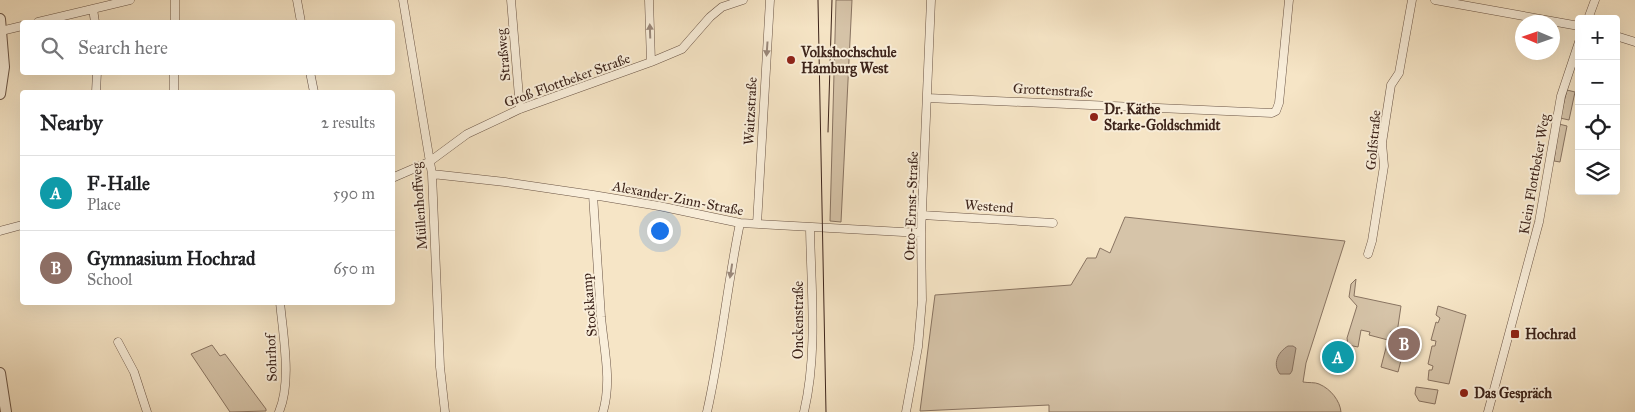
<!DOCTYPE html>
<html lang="en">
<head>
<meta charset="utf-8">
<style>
	:root { --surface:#fff; --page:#f6f6f6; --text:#202124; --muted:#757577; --line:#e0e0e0; --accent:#8f2418 }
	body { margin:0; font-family:"IM FELL Great Primer",serif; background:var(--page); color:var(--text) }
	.controls { position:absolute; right:15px; top:15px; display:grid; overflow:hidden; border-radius:5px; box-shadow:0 5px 20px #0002 }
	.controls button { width:45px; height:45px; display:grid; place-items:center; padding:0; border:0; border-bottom:1px solid var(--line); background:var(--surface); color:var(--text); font:25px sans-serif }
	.compass { position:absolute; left:1515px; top:15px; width:45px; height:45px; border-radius:50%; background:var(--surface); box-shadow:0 5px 20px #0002; rotate:272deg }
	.you { position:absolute; left:659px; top:230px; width:18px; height:18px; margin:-12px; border:4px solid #fff; border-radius:50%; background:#1a73e8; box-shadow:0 0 0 8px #1a73e833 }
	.badge { display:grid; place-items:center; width:32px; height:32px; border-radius:50%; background:var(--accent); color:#fff; font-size:16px; font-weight:700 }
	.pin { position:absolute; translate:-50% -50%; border:2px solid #fff; box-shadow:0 1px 5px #0006 }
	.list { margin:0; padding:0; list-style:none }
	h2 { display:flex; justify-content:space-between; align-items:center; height:65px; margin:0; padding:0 20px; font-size:21px }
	h2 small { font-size:16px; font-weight:400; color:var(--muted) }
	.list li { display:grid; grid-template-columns:32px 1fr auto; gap:15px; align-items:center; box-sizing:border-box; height:75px; padding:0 20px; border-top:1px solid var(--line) }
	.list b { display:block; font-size:19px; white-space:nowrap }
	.list p { margin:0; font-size:16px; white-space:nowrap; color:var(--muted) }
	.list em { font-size:16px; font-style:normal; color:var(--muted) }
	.icon { flex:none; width:28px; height:28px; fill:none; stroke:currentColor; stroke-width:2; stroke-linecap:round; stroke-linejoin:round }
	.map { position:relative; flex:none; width:1635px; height:412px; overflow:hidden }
	.search { position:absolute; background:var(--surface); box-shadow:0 5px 20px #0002; left:20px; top:20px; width:375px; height:55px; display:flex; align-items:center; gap:12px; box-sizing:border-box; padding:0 18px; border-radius:5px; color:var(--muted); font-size:19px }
	.panel { position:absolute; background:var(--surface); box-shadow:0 5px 20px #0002; left:20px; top:90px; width:375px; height:215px; border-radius:5px }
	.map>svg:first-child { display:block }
</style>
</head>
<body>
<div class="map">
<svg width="1635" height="412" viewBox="0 0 1635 412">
	<rect width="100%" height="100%" fill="#f6e5c6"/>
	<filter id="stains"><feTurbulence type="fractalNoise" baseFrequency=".004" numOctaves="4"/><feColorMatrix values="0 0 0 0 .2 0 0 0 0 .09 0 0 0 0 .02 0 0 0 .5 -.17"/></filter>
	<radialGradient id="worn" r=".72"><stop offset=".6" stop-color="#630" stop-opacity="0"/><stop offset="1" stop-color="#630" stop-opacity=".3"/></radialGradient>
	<path fill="#d6c4a9" stroke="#897462" d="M836,0H852L841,222L830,221Z
		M1567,90L1575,92L1569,120L1560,118Z
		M1559,124L1567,126L1560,162L1554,161Z
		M1125,217L1345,241L1306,363L1303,382C1308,383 1315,382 1319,384C1331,389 1340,401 1341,412H1049V405L920,411L935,295L1071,285L1087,258H1096L1100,248L1110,253Z
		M1356,279L1354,296L1401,306L1397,333L1391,331L1389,336L1406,341L1398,372L1381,367L1388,340L1369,335L1370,332L1361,330L1358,347L1348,345L1347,338L1357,306L1349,297L1351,284Z
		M1438,306L1466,315L1449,384L1428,380L1429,370H1432L1433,366L1428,364L1432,346H1435L1436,341L1431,340L1436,322L1438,323L1440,318L1436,315Z
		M212,345L220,356L225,354L266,409V411L230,412L191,354Z
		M1416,387L1438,390L1435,404L1419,401L1415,394Z"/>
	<path fill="#b7a38c" stroke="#86705e" d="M1288,346H1293L1296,348L1292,371L1290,374H1280C1272,364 1278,352 1288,346Z"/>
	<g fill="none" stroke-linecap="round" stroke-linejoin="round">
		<g stroke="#6a5445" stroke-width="9">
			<path id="minor" d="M297,0L301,22
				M403,0L432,174L440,367L445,412
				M511,0L520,109
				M649,0L651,62
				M1435,0L1579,26
				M93,9L95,22
				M1588,19L1595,0
				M38,22L130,0
				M175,22V0
				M1,31L22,26
				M1616,36L1635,42
				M310,72L314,92
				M96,92L97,72
				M174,92V72
				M927,98L1272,113L1276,111L1279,103L1289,0
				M432,174L505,182L593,195L659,206L740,223L921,233
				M392,178L429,162L467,134L520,109L651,62L682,49L710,17L722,7L743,0
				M593,195C596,236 598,277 601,317C604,350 612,380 603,412
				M922,215L1053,223
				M757,224L770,0
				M0,231L22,225
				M1368,254L1372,241L1384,166L1382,143L1391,85L1399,73L1412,0
				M118,342L134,372L147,412
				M279,412C292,381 283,335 280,302
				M707,412C721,350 727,286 740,223
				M804,412C818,352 811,289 810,228
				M906,412L918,347L922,300L921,233L931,0
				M1488,412L1539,222L1561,96L1579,42"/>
		</g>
		<g stroke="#6a5445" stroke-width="12">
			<path id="tertiary" d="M0,19L4,67L0,94
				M0,373L6,412"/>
		</g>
		<use href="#minor" stroke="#f9eeda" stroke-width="8"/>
		<use href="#tertiary" stroke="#f9eeda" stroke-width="10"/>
		<path stroke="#3c231a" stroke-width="1" d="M818,0L826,412
			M828,132L832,0"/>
	</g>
	<defs><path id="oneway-solid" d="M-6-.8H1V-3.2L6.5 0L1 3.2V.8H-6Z" transform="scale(1.25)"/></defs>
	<g fill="#9a887a">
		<use href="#oneway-solid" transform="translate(650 31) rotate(-92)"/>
		<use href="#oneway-solid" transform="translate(767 49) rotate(94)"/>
		<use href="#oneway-solid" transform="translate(731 271) rotate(99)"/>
	</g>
	<g fill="#8f2418" stroke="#f9eeda" stroke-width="2">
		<circle cx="791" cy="60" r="5"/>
		<circle cx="1094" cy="117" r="5"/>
		<rect x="1510" y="329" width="10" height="10" rx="2.5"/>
		<circle cx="1464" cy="393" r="5"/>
	</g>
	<g text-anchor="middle" stroke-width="4" stroke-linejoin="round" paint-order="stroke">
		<g font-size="14" font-weight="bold" fill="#3c231a" stroke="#f9eeda" text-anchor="start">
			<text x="801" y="57">Volkshochschule<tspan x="801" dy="16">Hamburg West</tspan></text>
			<text x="1104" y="114">Dr. Käthe<tspan x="1104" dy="16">Starke-Goldschmidt</tspan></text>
			<text x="1525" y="339">Hochrad</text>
			<text x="1474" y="398">Das Gespräch</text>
		</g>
		<g font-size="14" fill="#3c231a" stroke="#f9eeda">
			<text transform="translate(503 55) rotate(-95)" y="5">Straßweg</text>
			<text transform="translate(567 80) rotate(-20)" y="5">Groß Flottbeker Straße</text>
			<text transform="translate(1053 90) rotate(3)" y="5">Grottenstraße</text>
			<text transform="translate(750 111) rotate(-87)" y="5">Waitzstraße</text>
			<text transform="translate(1373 140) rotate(-85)" y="5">Golfstraße</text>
			<text transform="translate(1534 174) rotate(-80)" y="5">Klein Flottbeker Weg</text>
			<text transform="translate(678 198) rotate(11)" y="5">Alexander-Zinn-Straße</text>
			<text transform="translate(419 206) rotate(-94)" y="5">Müllenhoffweg</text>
			<text transform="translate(911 206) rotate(-88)" y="5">Otto-Ernst-Straße</text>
			<text transform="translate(989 206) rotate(4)" y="5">Westend</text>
			<text transform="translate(589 305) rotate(-95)" y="5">Stockkamp</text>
			<text transform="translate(798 320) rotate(-90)" y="5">Onckenstraße</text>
			<text transform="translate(271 358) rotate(-92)" y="5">Sohrhof</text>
		</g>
	</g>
	<rect width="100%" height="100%" filter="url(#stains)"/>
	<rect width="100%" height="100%" fill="url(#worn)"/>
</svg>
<div class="controls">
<button>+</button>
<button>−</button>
<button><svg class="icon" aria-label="locate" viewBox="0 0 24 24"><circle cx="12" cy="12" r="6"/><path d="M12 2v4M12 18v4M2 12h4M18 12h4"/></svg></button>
<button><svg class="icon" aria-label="layers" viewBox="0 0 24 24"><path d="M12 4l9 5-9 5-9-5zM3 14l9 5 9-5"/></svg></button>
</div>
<svg class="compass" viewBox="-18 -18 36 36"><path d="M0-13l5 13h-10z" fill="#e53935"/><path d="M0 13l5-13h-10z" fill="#757577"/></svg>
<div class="you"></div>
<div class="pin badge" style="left:1338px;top:357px;background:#0f9aa8">A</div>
<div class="pin badge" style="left:1404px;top:344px;background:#8d6e63">B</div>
<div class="search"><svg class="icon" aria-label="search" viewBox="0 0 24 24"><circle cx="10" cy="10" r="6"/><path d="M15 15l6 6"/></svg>Search here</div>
<section class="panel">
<h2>Nearby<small>2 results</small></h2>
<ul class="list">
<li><span class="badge" style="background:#0f9aa8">A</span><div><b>F-Halle</b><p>Place</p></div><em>590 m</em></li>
<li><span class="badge" style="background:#8d6e63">B</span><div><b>Gymnasium Hochrad</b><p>School</p></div><em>650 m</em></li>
</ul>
</section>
</div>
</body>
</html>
